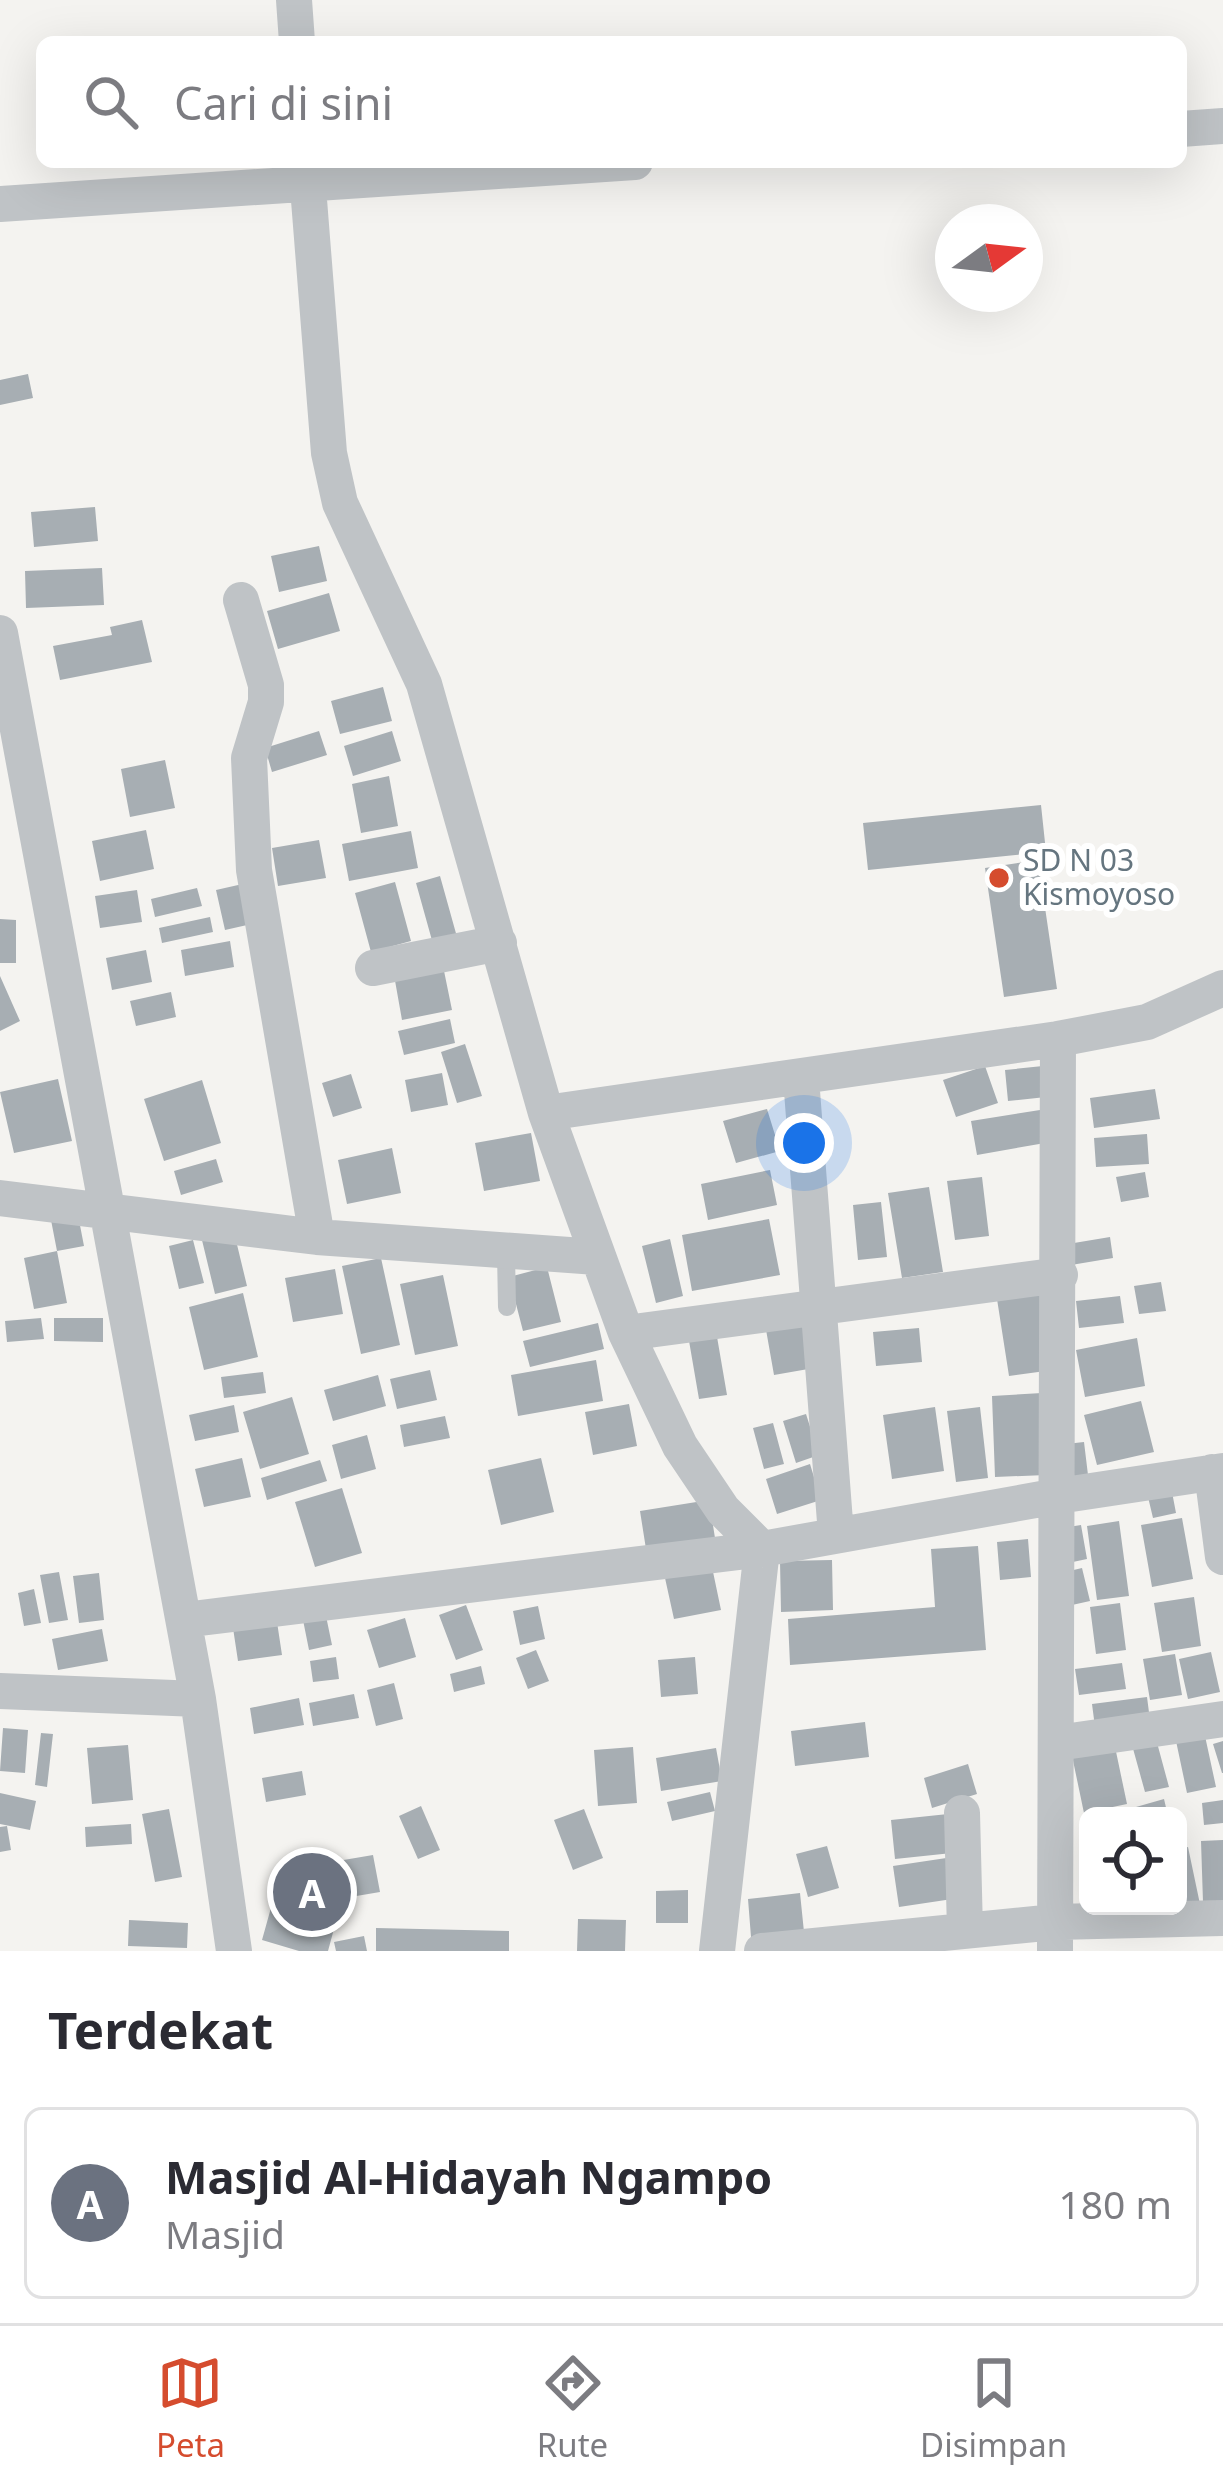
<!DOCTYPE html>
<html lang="id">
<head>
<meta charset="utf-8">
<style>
	:root { --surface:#fff; --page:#f2f2f3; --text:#2b2b33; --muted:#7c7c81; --line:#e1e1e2; --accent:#d54c2e }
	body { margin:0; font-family:"Noto Sans",sans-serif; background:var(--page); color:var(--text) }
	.controls { position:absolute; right:36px; bottom:36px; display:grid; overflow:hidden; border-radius:18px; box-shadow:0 12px 48px #0002 }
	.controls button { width:108px; height:108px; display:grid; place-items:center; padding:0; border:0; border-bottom:3px solid var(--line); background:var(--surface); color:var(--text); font:60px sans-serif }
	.compass { position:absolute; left:935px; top:204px; width:108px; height:108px; border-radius:50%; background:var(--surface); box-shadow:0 12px 48px #0002; rotate:75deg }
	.you { position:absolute; left:804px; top:1143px; width:42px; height:42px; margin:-30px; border:9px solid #fff; border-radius:50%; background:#1a73e8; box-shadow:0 0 0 18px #1a73e833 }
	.badge { display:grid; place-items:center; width:78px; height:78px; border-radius:50%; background:var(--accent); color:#fff; font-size:39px; font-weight:700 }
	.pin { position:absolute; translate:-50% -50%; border:6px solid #fff; box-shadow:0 3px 12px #0006 }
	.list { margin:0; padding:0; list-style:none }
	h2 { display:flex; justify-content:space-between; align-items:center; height:156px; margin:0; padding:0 48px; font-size:51px }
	h2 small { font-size:39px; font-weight:400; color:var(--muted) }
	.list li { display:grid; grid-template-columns:78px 1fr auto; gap:36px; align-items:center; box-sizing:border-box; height:192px; margin:0 24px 24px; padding:0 24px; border:3px solid var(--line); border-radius:18px }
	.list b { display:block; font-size:45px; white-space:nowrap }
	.list p { margin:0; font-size:39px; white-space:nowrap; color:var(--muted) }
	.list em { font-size:39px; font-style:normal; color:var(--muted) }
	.icon { flex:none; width:66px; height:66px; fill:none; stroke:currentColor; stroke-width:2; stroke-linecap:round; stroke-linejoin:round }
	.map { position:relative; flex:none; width:1223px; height:1951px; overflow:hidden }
	.search { position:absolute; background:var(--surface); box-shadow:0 12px 48px #0002; left:36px; right:36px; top:36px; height:132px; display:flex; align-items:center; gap:30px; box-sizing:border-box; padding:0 42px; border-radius:18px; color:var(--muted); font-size:45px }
	.sheet { height:372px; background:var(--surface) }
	nav { display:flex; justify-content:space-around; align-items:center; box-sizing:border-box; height:168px; border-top:3px solid var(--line); background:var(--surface); font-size:33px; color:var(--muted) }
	nav a { display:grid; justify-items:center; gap:6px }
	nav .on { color:var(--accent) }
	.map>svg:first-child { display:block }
</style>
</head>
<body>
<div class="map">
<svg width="1223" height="1951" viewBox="0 0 1223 1951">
	<rect width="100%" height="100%" fill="#f4f3f0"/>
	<path fill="#a7aeb3" d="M28,374L33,398L0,405V380Z
		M95,507L98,541L34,547L31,512Z
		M319,546L327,581L279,592L271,556Z
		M102,568L104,605L26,608L25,571Z
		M329,593L340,631L278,649L267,611Z
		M142,620L152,662L60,680L53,646L112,635L110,627Z
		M383,687L392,721L340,734L331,701Z
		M319,731L327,755L272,772L265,748Z
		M392,731L401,761L353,776L344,746Z
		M165,760L175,808L130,817L121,769Z
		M389,776L398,826L361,833L352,784Z
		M1041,805L1046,852L868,870L863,823Z
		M146,830L154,869L100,881L92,841Z
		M411,831L418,868L349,881L342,844Z
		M319,840L326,878L278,886L272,848Z
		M1038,860L1057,989L1004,997L985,868Z
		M440,876L457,937L433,944L416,883Z
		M395,882L411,941L371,952L355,893Z
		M247,883L256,923L225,930L216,890Z
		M197,888L202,906L155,917L151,899Z
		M137,890L142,922L100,928L95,896Z
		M210,917L213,932L162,943L159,928Z
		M0,919L16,920V963H0Z
		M230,941L234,967L185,976L181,950Z
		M146,950L152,982L112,990L106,958Z
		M443,966L452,1010L402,1020L394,975Z
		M0,976L20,1021L0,1031Z
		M171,992L176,1017L136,1026L130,1001Z
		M450,1019L455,1043L404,1055L398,1031Z
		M465,1044L482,1096L457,1103L441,1052Z
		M985,1066L998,1103L956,1117L943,1080Z
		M1043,1066L1046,1097L1008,1101L1005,1070Z
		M442,1073L448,1105L411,1112L405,1080Z
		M351,1074L362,1108L333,1117L322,1083Z
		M58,1079L72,1141L14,1153L0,1092Z
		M202,1080L221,1143L164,1161L144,1099Z
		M1155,1089L1160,1119L1094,1128L1090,1098Z
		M767,1109L780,1151L736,1163L723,1121Z
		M1040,1110L1045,1143L977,1155L971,1121Z
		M531,1133L540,1181L484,1191L475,1143Z
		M1147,1134L1149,1164L1096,1167L1094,1138Z
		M392,1148L401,1193L347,1204L338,1160Z
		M216,1159L223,1182L181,1195L174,1171Z
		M770,1170L777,1205L708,1220L701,1184Z
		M1145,1172L1149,1197L1121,1202L1116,1177Z
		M982,1177L989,1236L955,1240L947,1181Z
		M929,1187L943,1272L902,1278L888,1193Z
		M881,1202L887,1257L858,1260L853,1205Z
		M78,1215L84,1246L57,1251L51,1220Z
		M769,1219L780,1275L692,1291L682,1235Z
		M233,1228L247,1286L215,1294L201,1236Z
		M1110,1237L1113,1258L1071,1265L1068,1244Z
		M670,1239L683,1296L656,1303L642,1246Z
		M193,1240L204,1283L179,1289L169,1246Z
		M57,1251L67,1303L34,1309L24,1258Z
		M381,1258L400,1345L361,1354L342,1266Z
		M547,1267L561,1322L523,1331L509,1277Z
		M335,1269L343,1314L293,1322L285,1278Z
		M443,1275L458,1346L415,1355L400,1284Z
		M1161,1282L1166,1311L1139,1314L1134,1286Z
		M243,1293L258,1357L204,1370L189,1307Z
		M1042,1293L1053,1370L1009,1376L997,1299Z
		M1120,1296L1124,1323L1079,1328L1076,1301Z
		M805,1317L814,1368L774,1375L765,1324Z
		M41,1318L44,1339L7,1342L5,1321Z
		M54,1318H103V1342L54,1341Z
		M598,1323L604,1349L530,1367L523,1341Z
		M919,1328L922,1362L876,1366L873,1332Z
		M716,1331L727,1395L699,1399L688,1335Z
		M1137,1338L1145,1386L1085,1397L1076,1350Z
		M596,1360L603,1401L518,1416L511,1375Z
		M430,1370L437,1400L397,1409L390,1379Z
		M263,1372L266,1393L224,1398L221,1377Z
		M378,1375L386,1406L333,1421L324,1390Z
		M1042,1393L1046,1475L995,1477L992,1396Z
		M292,1397L309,1454L260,1469L243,1412Z
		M1141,1401L1154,1452L1097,1465L1084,1415Z
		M629,1404L637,1446L593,1455L585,1412Z
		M234,1405L239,1432L195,1441L189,1415Z
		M935,1407L944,1471L892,1479L883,1415Z
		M980,1407L988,1478L956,1482L947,1411Z
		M806,1414L819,1455L796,1463L783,1421Z
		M445,1416L450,1438L404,1447L400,1425Z
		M773,1423L784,1464L764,1469L753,1428Z
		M367,1435L376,1469L341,1479L332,1445Z
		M1084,1442L1088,1475L1070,1477L1066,1444Z
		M242,1458L251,1497L204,1507L195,1469Z
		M541,1458L554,1512L501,1525L488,1470Z
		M320,1460L327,1481L267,1500L261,1478Z
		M810,1464L821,1500L777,1514L766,1479Z
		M342,1488L362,1553L315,1567L295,1502Z
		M1172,1492L1176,1513L1153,1518L1148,1497Z
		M709,1500L715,1538L646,1549L640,1511Z
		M1182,1518L1193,1579L1152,1587L1141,1525Z
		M1119,1521L1129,1596L1097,1600L1087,1526Z
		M1081,1525L1087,1559L1068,1563L1062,1528Z
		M1028,1539L1031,1577L1000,1580L997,1542Z
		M978,1546L986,1650L790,1665L788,1619L935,1607L931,1549Z
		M832,1560L833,1610L781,1612L780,1561Z
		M712,1567L721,1610L674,1619L665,1578Z
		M1082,1568L1090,1601L1072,1605L1065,1572Z
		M59,1572L68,1620L49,1623L40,1575Z
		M99,1573L104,1620L79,1623L73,1576Z
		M34,1589L41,1623L24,1626L18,1593Z
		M1194,1597L1201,1646L1162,1652L1154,1603Z
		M1120,1603L1126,1650L1096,1654L1090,1607Z
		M466,1605L483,1650L456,1660L439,1615Z
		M538,1606L545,1639L520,1645L513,1611Z
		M326,1616L332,1645L309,1650L303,1620Z
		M405,1618L416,1657L379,1668L367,1630Z
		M277,1622L282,1655L238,1661L233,1628Z
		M102,1629L108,1661L58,1670L52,1639Z
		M536,1650L549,1681L528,1689L516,1658Z
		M1211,1652L1220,1692L1188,1699L1179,1659Z
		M1175,1654L1182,1695L1150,1700L1143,1659Z
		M336,1657L339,1679L313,1682L310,1661Z
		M695,1657L698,1694L661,1697L658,1660Z
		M1122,1663L1126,1689L1079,1695L1075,1669Z
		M481,1666L485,1684L454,1692L450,1674Z
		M394,1683L403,1719L376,1726L367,1690Z
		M354,1694L359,1718L313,1726L309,1703Z
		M1147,1697L1150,1720L1095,1727L1092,1704Z
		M299,1698L304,1725L254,1734L250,1708Z
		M865,1722L869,1757L795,1766L791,1731Z
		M3,1728L28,1730L25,1773L0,1771Z
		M41,1733L53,1734L47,1787L35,1785Z
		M1205,1736L1216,1787L1187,1793L1176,1741Z
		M1156,1739L1169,1787L1145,1792L1132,1745Z
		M1223,1741V1773H1222L1213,1744Z
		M1114,1742L1127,1804L1084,1813L1071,1751Z
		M128,1745L133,1800L92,1804L87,1748Z
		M633,1747L637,1803L598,1806L594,1750Z
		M716,1748L722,1781L661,1791L656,1758Z
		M968,1764L977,1794L932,1808L924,1778Z
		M302,1771L306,1795L266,1802L262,1778Z
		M710,1792L715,1811L672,1821L667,1802Z
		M0,1793L36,1801L30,1830L0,1824Z
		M1164,1799L1168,1816H1108V1815Z
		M1223,1800V1823L1204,1825L1202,1803Z
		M421,1806L440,1850L418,1859L399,1816Z
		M169,1809L182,1877L155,1882L142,1814Z
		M584,1809L603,1858L573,1870L554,1820Z
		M948,1814L952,1853L895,1859L891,1820Z
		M131,1824L132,1844L86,1847L85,1827Z
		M7,1826L11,1850L0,1852V1827Z
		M1223,1840V1901L1203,1902L1201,1841Z
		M827,1846L839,1888L808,1897L796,1854Z
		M1188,1847L1201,1909L1178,1906V1849Z
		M373,1855L380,1892L327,1901L320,1864Z
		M953,1857L959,1898L899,1907L893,1866Z
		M688,1890V1923H656V1891Z
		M800,1893L804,1932L751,1937L748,1899Z
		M274,1897L338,1914L328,1951H299L262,1940Z
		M578,1919L626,1920L625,1951H577Z
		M129,1920L188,1923L187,1948L128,1946Z
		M376,1928L509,1931V1951H376Z
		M364,1936L367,1951H336L334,1942Z"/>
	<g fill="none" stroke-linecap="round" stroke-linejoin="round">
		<path stroke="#bfc3c6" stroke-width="18" d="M506,1253L507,1307"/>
		<path stroke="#bfc3c6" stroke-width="36" d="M294,0L297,42
			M1181,129L1223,126
			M306,162L329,453L340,503L424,684L546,1113L626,1333L680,1446L723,1510L762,1549L717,1951
			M0,204L635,162
			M241,600L266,685V702L249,758L254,870L317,1237
			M0,633L198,1699L234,1951
			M373,968L499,943
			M801,1078L836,1535
			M546,1113L1058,1039L1147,1022L1223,988
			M0,1198L317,1237L597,1257
			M626,1333L1060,1275
			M1212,1472L1223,1557
			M184,1620L762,1549L1058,1496L1223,1471
			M0,1691L198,1699
			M1057,1743L1223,1719
			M962,1813L965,1931
			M762,1951L1055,1922L1223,1918
			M1055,1951L1058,1039"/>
	</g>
	<circle fill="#d54c2e" stroke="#fff" stroke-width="4.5" cx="999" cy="878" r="12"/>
	<g text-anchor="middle" stroke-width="12" stroke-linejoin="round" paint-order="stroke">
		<g font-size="30" fill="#65757f" stroke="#fff" text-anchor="start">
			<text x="1023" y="871">SD N 03<tspan x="1023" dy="34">Kismoyoso</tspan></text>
		</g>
	</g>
</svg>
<div class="controls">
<button><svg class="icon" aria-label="locate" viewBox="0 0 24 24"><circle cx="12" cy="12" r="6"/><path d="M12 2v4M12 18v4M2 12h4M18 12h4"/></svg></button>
</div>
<svg class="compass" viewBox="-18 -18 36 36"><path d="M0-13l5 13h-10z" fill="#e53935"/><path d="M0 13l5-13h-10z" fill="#7c7c81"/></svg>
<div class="you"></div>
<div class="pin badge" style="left:312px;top:1892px;background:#6b7280">A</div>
<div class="search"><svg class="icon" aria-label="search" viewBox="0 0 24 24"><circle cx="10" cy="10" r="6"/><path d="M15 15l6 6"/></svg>Cari di sini</div>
</div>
<section class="sheet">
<h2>Terdekat<small></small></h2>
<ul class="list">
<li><span class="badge" style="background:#6b7280">A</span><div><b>Masjid Al-Hidayah Ngampo</b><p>Masjid</p></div><em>180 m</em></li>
</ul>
</section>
<nav>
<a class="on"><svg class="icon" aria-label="map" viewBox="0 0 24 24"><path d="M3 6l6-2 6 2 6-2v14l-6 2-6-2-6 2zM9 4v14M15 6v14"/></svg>Peta</a>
<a><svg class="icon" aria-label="directions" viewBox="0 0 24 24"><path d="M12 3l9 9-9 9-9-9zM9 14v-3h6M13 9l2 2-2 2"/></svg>Rute</a>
<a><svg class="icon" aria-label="saved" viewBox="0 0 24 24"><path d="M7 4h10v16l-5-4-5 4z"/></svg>Disimpan</a>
</nav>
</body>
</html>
